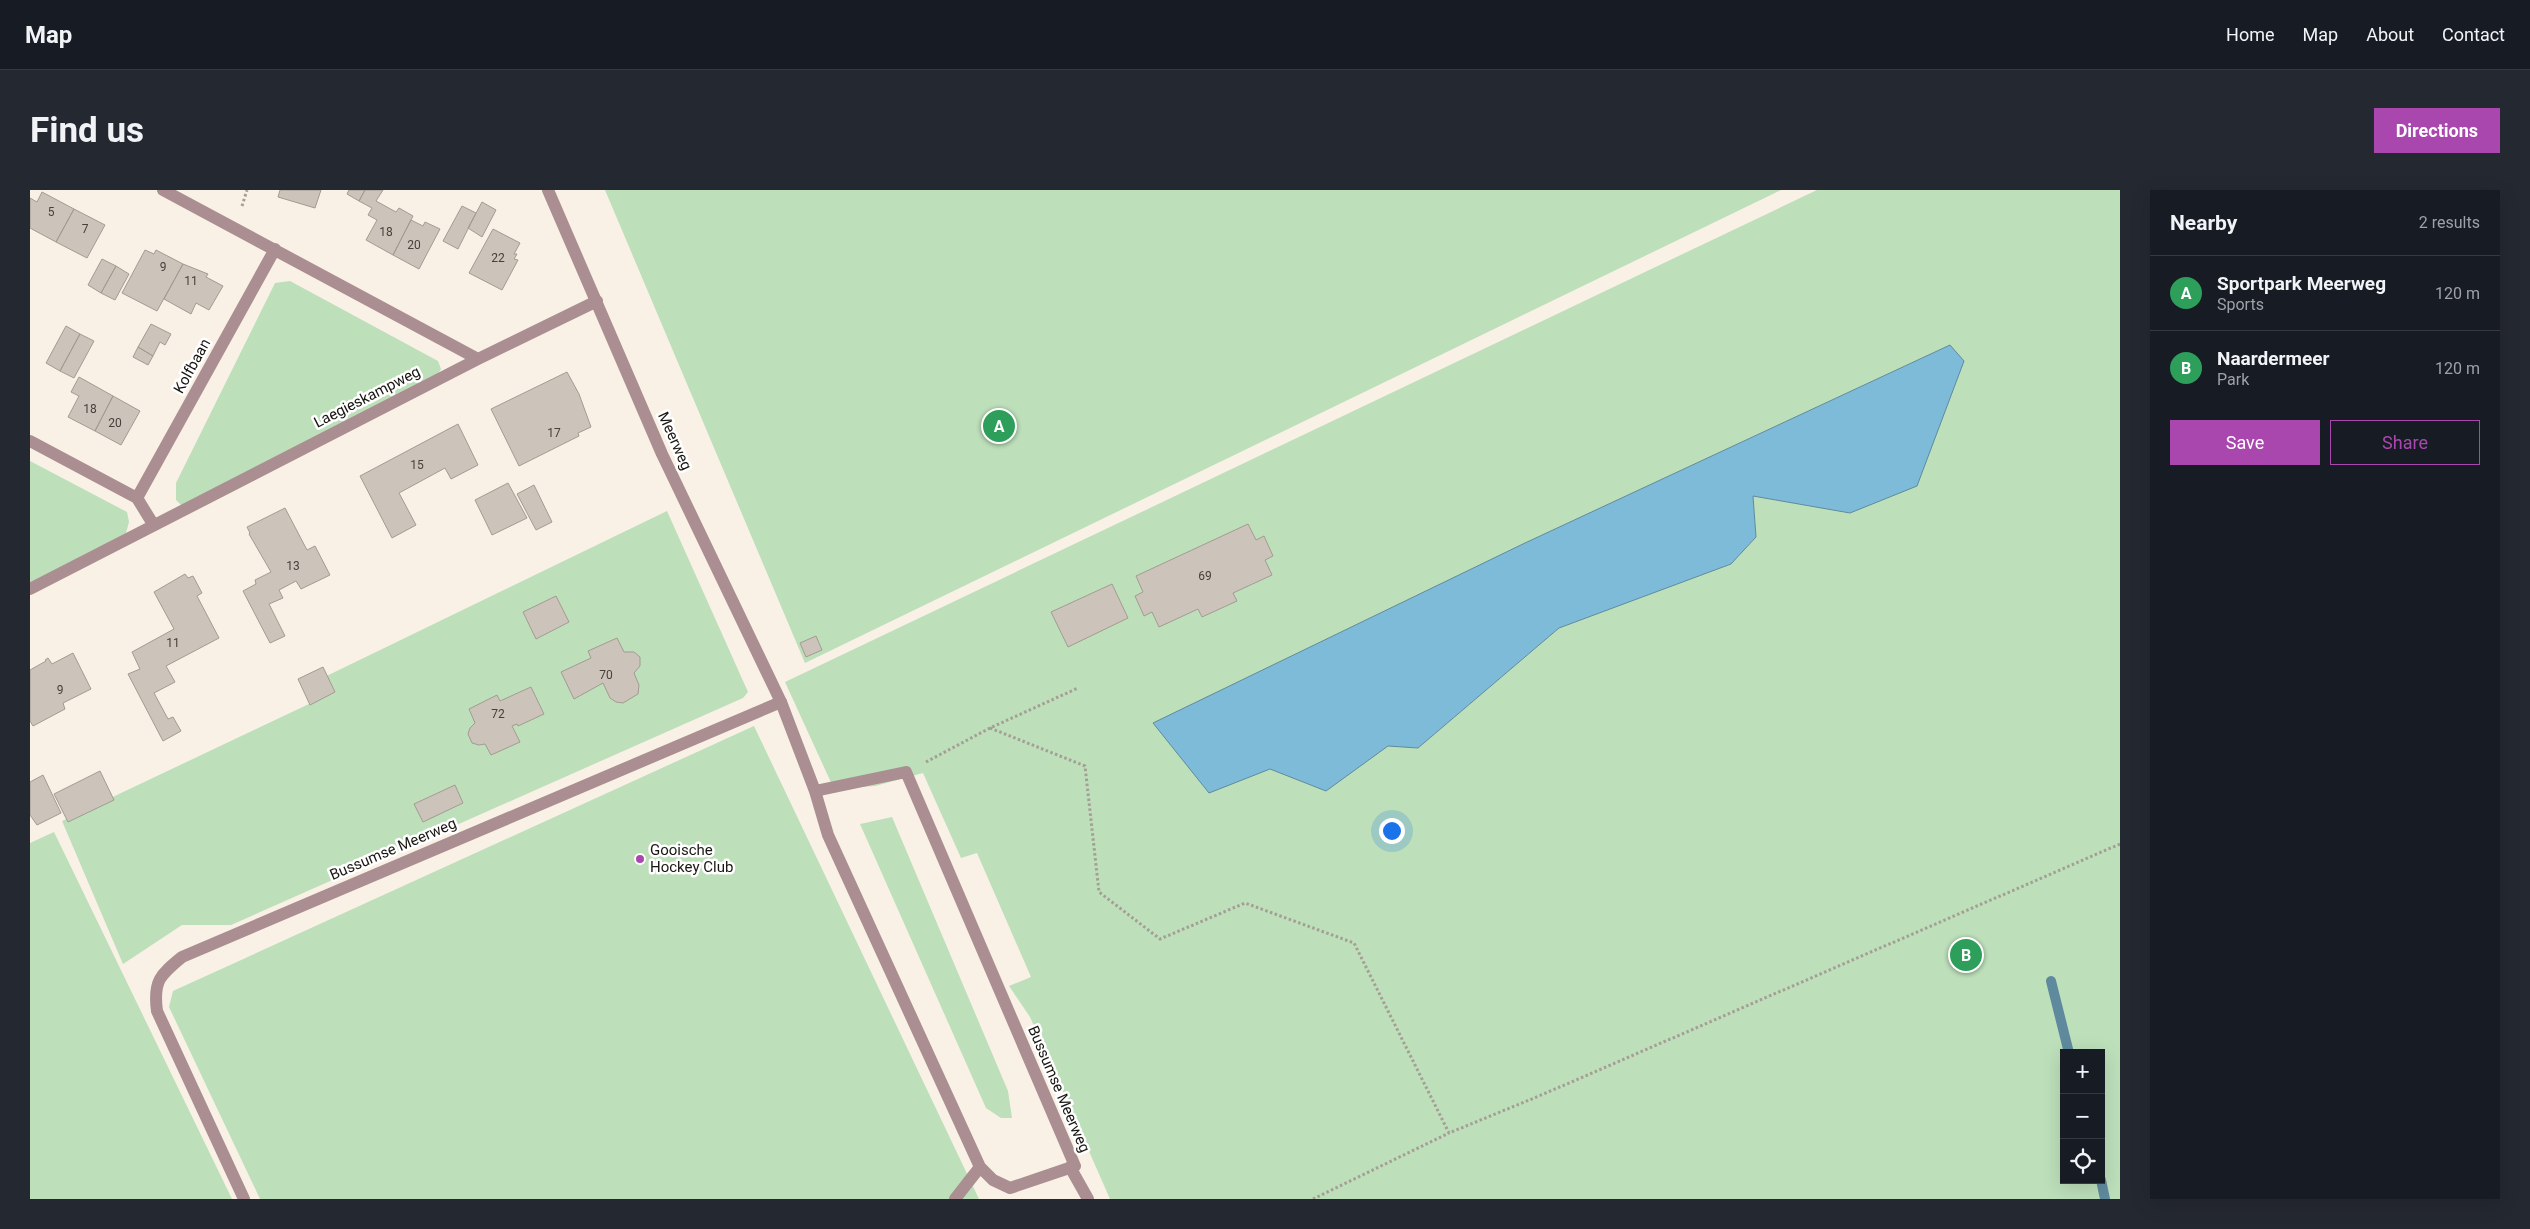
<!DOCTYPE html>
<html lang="en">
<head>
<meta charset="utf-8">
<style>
	:root { --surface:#171b24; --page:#242831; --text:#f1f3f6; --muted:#9ea1a6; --line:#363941; --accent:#a947ae }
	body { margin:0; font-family:Roboto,sans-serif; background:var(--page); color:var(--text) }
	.controls { position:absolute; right:15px; bottom:15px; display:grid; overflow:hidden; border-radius:0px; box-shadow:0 5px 20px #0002 }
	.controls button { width:45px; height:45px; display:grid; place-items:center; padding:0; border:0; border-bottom:1px solid var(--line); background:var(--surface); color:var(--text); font:25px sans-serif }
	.you { position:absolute; left:1361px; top:640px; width:18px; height:18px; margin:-12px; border:4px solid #fff; border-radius:50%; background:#1a73e8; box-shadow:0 0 0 8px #1a73e833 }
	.badge { display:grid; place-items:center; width:32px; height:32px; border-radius:50%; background:var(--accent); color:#fff; font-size:16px; font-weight:700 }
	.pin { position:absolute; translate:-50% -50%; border:2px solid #fff; box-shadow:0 1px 5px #0006 }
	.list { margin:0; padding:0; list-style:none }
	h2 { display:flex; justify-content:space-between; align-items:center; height:65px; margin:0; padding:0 20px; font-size:21px }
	h2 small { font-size:16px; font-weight:400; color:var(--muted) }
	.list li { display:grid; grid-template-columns:32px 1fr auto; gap:15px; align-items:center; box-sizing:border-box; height:75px; padding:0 20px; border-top:1px solid var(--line) }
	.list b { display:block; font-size:19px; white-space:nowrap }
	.list p { margin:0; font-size:16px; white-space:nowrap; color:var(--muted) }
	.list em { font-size:16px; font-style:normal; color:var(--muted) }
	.actions { display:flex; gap:10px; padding:15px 20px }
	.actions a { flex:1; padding:11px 0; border:1px solid var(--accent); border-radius:0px; text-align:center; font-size:18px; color:var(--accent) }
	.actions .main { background:var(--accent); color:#fff }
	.icon { flex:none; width:28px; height:28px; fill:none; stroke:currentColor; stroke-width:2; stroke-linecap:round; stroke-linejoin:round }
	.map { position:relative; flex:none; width:2090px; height:1009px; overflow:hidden; border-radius:0px }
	header { display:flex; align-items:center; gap:30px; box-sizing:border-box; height:70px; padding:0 25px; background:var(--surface); border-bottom:1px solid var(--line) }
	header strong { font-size:24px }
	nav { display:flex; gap:28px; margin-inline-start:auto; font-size:18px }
	.intro { display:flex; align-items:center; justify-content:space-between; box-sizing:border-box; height:120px; padding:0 30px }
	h1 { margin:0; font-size:35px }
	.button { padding:12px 22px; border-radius:0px; background:var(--accent); color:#fff; font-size:18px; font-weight:700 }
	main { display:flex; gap:30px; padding:0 30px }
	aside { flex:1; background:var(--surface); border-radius:0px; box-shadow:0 5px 20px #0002 }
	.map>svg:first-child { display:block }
</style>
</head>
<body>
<header>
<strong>Map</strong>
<nav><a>Home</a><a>Map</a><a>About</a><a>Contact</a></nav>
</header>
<div class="intro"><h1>Find us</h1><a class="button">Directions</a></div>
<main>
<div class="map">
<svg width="2090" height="1009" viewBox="0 0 2090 1009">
	<rect width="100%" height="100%" fill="#f9f1e6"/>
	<path fill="#bddfba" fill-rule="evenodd" d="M575,0H1751L775,473Z
		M1787,0H2090V1009H1080L1000,827L979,796L1001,787L947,663L931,668L893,583L845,596L804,599L755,492ZM1920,155L1820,323L1723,306L1726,347L1701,374L1529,438L1388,558L1358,555L1296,600L1240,579L1495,353ZM2034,863H2071V990H2034Z
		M260,91L408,171L411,179L403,192L154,318L146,310V293L245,93Z
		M0,271L97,322L99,332L96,343L0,401Z
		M637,321L718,502L713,508L201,735H152L93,774L32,631L281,513L278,495Z
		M724,536L949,1009H230L139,817L143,801Z
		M862,627L978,901L982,928H971L956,918L830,634Z
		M24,642L202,1009H0V653Z"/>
	<path fill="#7dbbd9" stroke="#5f8a9d" d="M1920,155L1934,171L1887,296L1820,323L1723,306L1726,347L1701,374L1529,438L1388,558L1358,556L1296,601L1240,579L1179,603L1123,533L1495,353Z"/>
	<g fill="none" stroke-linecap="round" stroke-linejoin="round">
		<path stroke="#5f8a9d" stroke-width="10" d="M2021,791L2039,863
			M2071,990L2075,1009"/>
	</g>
	<path fill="#ccc3ba" stroke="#a39b91" d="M250,0H291L285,18L248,7Z
		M319,0H335L329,11L317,4Z
		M335,0H353L346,11L366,22L369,18L383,26L363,65L336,50L347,30L338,25L342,18L329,11Z
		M12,2L44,19L26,52L0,38V8L7,12Z
		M452,12L466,20L452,47L438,38Z
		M432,16L446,23L428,59L413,51Z
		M44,19L75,35L57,68L26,52Z
		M381,30L393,36L395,32L410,39L389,79L363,65Z
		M463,39L490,53L484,64H487L484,69L488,70L472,100L439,83Z
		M115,60L124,64L126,60L153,74L127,121L92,103Z
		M72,69L86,76L71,103L58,95Z
		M153,74L178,84L176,87L193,96L179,120L166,113L161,124L134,109Z
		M86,76L99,84L85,110L71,103Z
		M121,134L141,144L135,155L130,152L123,166L108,157Z
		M36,136L50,144L30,181L16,173Z
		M50,144L64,151L44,188L30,181Z
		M108,157L123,166L118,175L103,167Z
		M537,182L549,204L561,237L548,243L549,246L489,276L461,219Z
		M49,187L83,206L65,241L38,227L49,206L41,202Z
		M83,206L110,221L91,255L65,241Z
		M428,234L448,275L421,289L415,278L369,303L386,335L362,348L330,286Z
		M478,293L497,328L462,345L445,310Z
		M504,295L522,332L506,340L487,304Z
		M255,318L277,360L285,356L300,385L271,399L266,391L249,400L253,408L239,414L255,446L240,453L213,401L226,394L225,390L241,382L219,344L220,343L217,337Z
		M1218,334L1226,350L1234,346L1243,366L1235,370L1242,385L1203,403L1207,411L1172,427L1168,419L1129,437L1122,422L1114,426L1105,406L1113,402L1106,386Z
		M155,384L158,388L163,386L172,403L167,406L189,448L136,476L145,492L124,503L138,529L143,527L151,541L133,551L98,484L110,479L102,462L144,439L124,402Z
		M1082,394L1098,428L1038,457L1021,422Z
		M526,406L539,432L506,449L493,422Z
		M786,446L792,460L776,467L770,453Z
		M587,448L594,462H604L610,467V476L604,483L609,495L608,504L593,513L586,512L580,508L573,493L544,509L531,482L561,468L558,461Z
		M43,463L61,499L33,513L35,519L3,536L0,531V480L16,471L15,470L18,468L22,474Z
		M293,477L305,502L280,515L268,489Z
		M501,497L514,524L488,536L487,534L482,536L490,552L461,565L455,554L449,555L442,553L438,544L440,538L445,533L439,519L467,505L470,511Z
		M70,581L84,610L38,632L24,604Z
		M13,585L31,623L7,635L0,625V592Z
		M425,595L433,613L393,632L384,614Z"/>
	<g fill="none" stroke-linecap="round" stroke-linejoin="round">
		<path stroke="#a49e95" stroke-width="3" stroke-dasharray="2.5 2.5" stroke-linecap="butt" d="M212,16L217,0
			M960,538L1055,576L1069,702L1130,749L1215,713L1324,753L1419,943L1509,906L2090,654
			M896,572L960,538L1048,498
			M1283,1009L1419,943"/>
		<path stroke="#aa8e91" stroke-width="12" d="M1040,977L1058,1009
			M214,1009L127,821C123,791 130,785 152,767L751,512L785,601L798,645L950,977L963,990L980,998L1045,976L876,582L785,601
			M925,1009L950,977"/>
		<path stroke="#aa8e91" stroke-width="12" d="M133,0L448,169
			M518,0L632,264L751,512
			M0,251L107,308L123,334
			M107,308L245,59
			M0,399L448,169L567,111"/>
	</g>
	<circle fill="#a947ae" stroke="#fff" stroke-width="2" cx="610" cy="669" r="5"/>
	<g text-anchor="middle" stroke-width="5" stroke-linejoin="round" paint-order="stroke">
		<g font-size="12" fill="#46413c">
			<text x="21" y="26">5</text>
			<text x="55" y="43">7</text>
			<text x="356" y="46">18</text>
			<text x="384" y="59">20</text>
			<text x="468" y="72">22</text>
			<text x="133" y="81">9</text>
			<text x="161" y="95">11</text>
			<text x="60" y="223">18</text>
			<text x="85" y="237">20</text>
			<text x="524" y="247">17</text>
			<text x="387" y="279">15</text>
			<text x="263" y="380">13</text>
			<text x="1175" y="390">69</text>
			<text x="143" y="457">11</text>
			<text x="576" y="489">70</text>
			<text x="30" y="504">9</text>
			<text x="468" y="528">72</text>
		</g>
		<g font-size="15" fill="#191612" stroke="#fff">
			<text transform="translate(162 176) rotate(-61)" y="5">Kolfbaan</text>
			<text transform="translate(337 207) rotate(-27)" y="5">Laegieskampweg</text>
			<text transform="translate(645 251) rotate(66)" y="5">Meerweg</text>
			<text transform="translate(363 659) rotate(-23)" y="5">Bussumse Meerweg</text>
			<text transform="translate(1029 899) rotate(67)" y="5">Bussumse Meerweg</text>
		</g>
		<g font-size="15" fill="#191612" stroke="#fff" text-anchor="start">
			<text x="620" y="665">Gooische<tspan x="620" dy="17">Hockey Club</tspan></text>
		</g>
	</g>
</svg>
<div class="controls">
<button>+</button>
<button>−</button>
<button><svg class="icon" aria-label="locate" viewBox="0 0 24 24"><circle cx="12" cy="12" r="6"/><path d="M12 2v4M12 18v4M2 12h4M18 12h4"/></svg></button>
</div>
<div class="you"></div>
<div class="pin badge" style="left:969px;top:236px;background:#2e9e5b">A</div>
<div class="pin badge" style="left:1936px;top:765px;background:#2e9e5b">B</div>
</div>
<aside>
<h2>Nearby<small>2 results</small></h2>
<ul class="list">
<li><span class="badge" style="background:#2e9e5b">A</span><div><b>Sportpark Meerweg</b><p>Sports</p></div><em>120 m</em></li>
<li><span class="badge" style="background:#2e9e5b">B</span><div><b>Naardermeer</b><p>Park</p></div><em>120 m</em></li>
</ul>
<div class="actions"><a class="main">Save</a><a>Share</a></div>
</aside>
</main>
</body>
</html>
